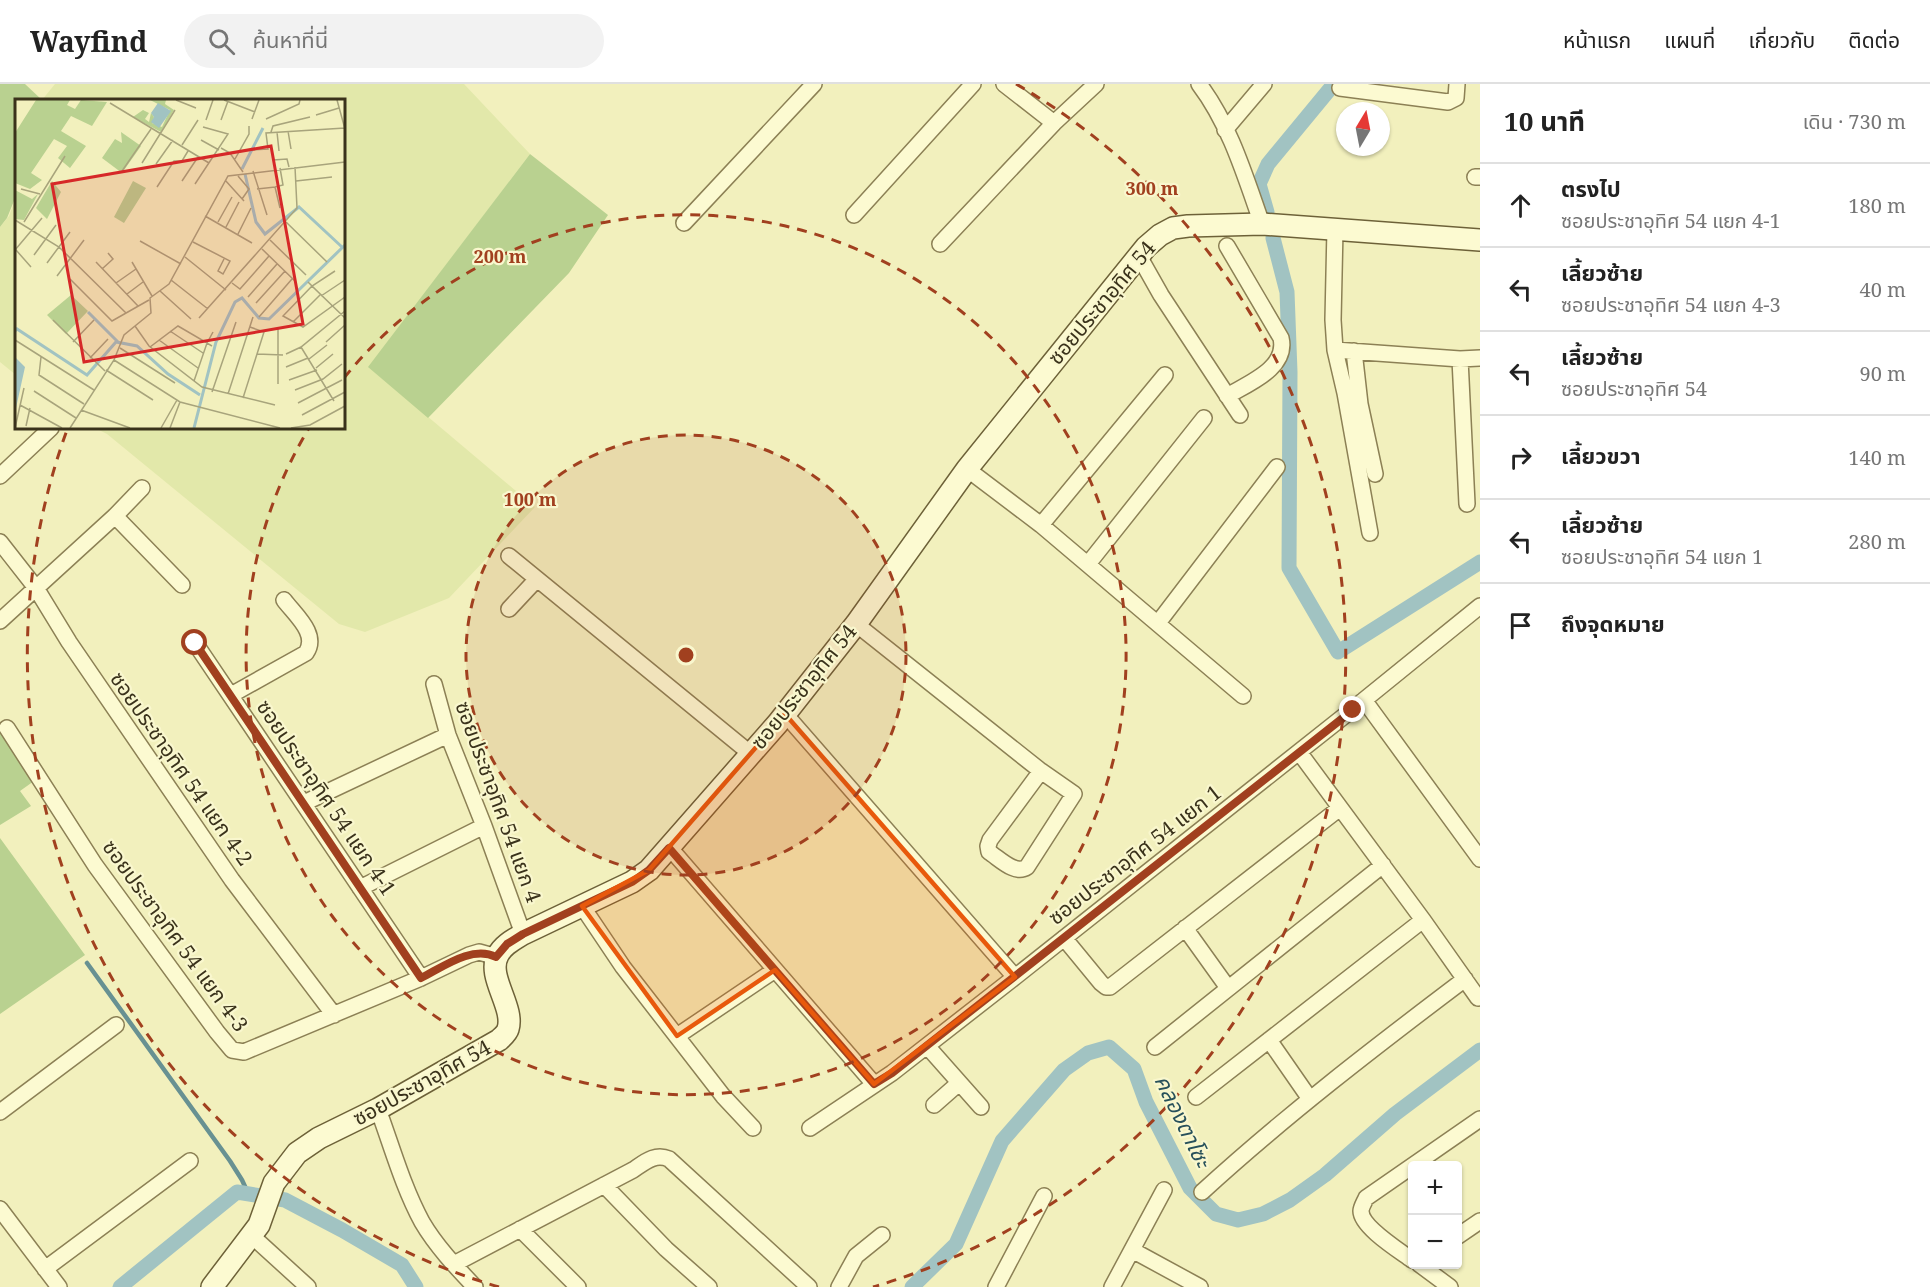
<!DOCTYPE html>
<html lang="th">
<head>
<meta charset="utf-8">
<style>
	:root { --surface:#fff; --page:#f2f2f2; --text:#222; --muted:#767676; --line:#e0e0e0 }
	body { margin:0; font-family:"Noto Serif","Noto Sans Thai",serif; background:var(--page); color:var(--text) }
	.controls { position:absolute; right:18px; bottom:18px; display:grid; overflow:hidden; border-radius:6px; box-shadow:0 2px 4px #0004 }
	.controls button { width:54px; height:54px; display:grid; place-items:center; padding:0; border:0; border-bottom:2px solid var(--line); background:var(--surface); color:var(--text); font:30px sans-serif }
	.compass { position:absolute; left:1336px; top:18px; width:54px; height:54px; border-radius:50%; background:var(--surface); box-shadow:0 2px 4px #0004; rotate:10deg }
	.stop { position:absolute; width:18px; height:18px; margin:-14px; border:4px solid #a1401f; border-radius:50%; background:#fff }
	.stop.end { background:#a1401f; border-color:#fff; box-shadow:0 2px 6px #0008 }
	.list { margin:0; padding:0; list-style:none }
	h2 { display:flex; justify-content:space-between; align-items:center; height:78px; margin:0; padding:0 24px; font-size:26px }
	h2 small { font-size:20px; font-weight:400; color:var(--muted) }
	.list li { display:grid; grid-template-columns:39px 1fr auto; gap:18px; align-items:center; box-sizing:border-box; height:84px; padding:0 24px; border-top:2px solid var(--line) }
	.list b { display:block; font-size:22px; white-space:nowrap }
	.list p { margin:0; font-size:20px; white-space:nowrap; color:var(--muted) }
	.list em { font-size:20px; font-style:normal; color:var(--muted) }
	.icon { flex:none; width:33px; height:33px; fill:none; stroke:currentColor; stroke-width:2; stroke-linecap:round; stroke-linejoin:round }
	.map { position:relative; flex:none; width:1480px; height:1203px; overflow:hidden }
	header { display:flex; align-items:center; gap:36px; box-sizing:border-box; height:84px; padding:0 30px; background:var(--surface); border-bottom:2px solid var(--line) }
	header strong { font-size:28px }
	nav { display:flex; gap:33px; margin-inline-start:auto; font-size:21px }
	.search { width:420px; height:54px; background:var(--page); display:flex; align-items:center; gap:15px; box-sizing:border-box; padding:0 21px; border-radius:33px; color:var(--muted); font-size:22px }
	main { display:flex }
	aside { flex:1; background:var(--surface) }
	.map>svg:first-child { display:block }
</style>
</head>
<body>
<header>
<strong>Wayfind</strong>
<div class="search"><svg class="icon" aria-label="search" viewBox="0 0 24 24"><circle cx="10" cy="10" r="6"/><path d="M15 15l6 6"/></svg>ค้นหาที่นี่</div>
<nav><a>หน้าแรก</a><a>แผนที่</a><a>เกี่ยวกับ</a><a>ติดต่อ</a></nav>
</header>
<main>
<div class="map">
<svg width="1480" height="1203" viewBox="0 0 1480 1203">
	<rect width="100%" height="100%" fill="#f2f0bd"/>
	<path fill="#e2e8aa" d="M55,0H464L530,70L369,283L535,423L449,514L365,548L339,540L107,350L95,344H344V16H42Z
		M16,113V291L0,278V143L9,132Z"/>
	<path fill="#b9d190" d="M0,0H25L42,16H16V112L7,134L0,143Z
		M530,70L608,131L569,189L428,334L368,283Z
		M0,639L34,697L20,707L31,722L0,741Z
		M0,754L85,871L0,930Z"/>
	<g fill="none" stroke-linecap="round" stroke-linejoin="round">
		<path stroke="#689192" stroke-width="4.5" d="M87,879L230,1077L242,1096L248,1109"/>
		<path stroke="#a1c3c2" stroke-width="15" d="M1267,128L1259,100L1268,80L1334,0
			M1273,154L1287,208L1290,288L1289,484L1338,568L1480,478
			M120,1203L237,1108L285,1116L342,1146L402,1181L416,1203
			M912,1203L956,1160L1002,1057L1064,986L1088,969L1109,963L1134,985L1146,1018L1190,1104L1216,1130L1238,1136L1263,1130L1290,1116L1325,1091L1395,1030L1480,966"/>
		<g stroke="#8c8055" stroke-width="18">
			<path id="street" d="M1004,0L1054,39
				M1199,0C1230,41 1245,92 1262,140
				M1340,4L1448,18L1456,14L1457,0
				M1225,46L1264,0
				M1475,93H1480
				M854,131L973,0
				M684,139L814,0
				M1335,145L1333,236L1335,266L1345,309L1370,449
				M940,160L1054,39L1096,0
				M1139,172L1161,211L1240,331
				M1335,266L1460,275L1467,420
				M1354,267L1360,320L1375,390
				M1460,275L1480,274
				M1227,312C1249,299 1288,284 1281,254L1227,162
				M967,385L1041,441L1243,612
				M0,392L51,344
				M115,432L182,501
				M1041,441L1165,291
				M0,458L36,504L69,558L232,796L334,931
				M509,472L751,670
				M1088,480L1204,334
				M509,525L537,495
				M0,537L115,432L142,404
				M1158,539L1277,383
				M856,540L1041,687L1074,710L1027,783C1015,791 1000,775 989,768L988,762L990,756L1041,687
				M195,559L421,894
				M434,600L448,651L484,742L523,850
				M231,611L306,569C319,550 295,531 284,516
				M1364,616L1480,775
				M785,630L1015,893
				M7,644L95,781L217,948L232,966L244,968L421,894L469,871L479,868L497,873
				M1299,668L1423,836L1478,914
				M304,719L448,651
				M669,763L874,1000
				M360,804L484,742
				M582,822L623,883L723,1012L753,1044
				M1185,844L1228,904
				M1064,854L1101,899L1106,903H1110L1340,724
				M677,952L775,886
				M1269,956L1310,1015
				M927,962L981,1023
				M1155,963L1383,781
				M1196,1013L1423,836
				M934,1021L959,999
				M378,1025C392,1063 403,1103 422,1138C436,1162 456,1183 475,1203
				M0,1028L116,941
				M810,1044L892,989L1015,893L1353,625L1480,522
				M604,1101L666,1165L709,1203
				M1202,1108C1285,1032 1375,963 1465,895
				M0,1125L59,1203
				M520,1145L578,1203
				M252,1152L308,1203
				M1458,1152L1480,1137
				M1132,1166L1200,1203
				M1412,1176C1400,1167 1361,1143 1361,1127C1361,1123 1365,1117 1366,1114L1480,1035
				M454,1180L633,1086C645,1078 655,1069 669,1075L809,1203
				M1419,1180L1450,1203
				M45,1185L190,1077
				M839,1203L856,1172L882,1151
				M996,1203L1044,1112
				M1112,1203L1164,1106"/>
		</g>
		<g stroke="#6d6138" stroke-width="24">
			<path id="secondary" d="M212,1203L259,1141L274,1099L297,1069L319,1054L378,1025L499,956C502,953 507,949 508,945C515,923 486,892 498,871C503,861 513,856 523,850L632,798L649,786L778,639L856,540L967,385L1146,163L1160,151L1173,144L1188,142L1262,140L1480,156"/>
		</g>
		<use href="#street" stroke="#fcfad1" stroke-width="15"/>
		<use href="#secondary" stroke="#fcfad1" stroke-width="21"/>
	</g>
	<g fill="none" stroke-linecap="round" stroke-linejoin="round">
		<path stroke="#a1401f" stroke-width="8" d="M195,559L421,894C443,883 472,861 496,873L507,860L523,850L632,798L649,786L669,764L874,1000L892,989L1353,626"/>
	</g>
	<path fill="#e8590c" fill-opacity="0.2" stroke="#e8590c" stroke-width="4.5" stroke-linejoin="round" d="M785,630L1015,893L874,1000L775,886L677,952L582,822L649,786Z"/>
	<circle cx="686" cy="571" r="220" fill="#a1401f" fill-opacity=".12"/>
	<g fill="none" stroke="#a1401f" stroke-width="3" stroke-dasharray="10 8">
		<circle cx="686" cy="571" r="220"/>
		<path d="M344 294A440 440 0 1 1 309 344"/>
		<path d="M499 1203A659 659 0 0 1 67 346M1016 0A659 659 0 0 1 873 1203"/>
	</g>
	<g text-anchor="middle" stroke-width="4.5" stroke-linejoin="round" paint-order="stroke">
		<g font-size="21" fill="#3a321b" stroke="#f9f7ce">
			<text transform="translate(1102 219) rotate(-50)" y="7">ซอยประชาอุทิศ 54</text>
			<text transform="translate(804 603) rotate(-51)" y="7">ซอยประชาอุทิศ 54</text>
			<text transform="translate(181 685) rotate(55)" y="7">ซอยประชาอุทิศ 54 แยก 4-2</text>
			<text transform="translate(326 714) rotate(56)" y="7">ซอยประชาอุทิศ 54 แยก 4-1</text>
			<text transform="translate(498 718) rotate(70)" y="7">ซอยประชาอุทิศ 54 แยก 4</text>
			<text transform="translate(1135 771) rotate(-38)" y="7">ซอยประชาอุทิศ 54 แยก 1</text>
			<text transform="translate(175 852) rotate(54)" y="7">ซอยประชาอุทิศ 54 แยก 4-3</text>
			<text transform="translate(422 999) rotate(-29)" y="7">ซอยประชาอุทิศ 54</text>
		</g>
		<g font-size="22" font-style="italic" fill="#28515b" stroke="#f9f7ce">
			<text transform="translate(1183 1037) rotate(64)" y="8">คลองตาโซะ</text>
		</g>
	</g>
	<g transform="translate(15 15)">
		<rect width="330" height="330" fill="#f2f0bd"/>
		<path d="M21,1H55L52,6L60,10L66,1L92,3L77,27L56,17L46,32L71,47L55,69L43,59L52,47L39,40L16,74L27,81L15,90L0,84V34ZM135,1H151L150,5L159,11L146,33L118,18L128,11L134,14L130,20L134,23L136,14L139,18L137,24L147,28L155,11ZM106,33L126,47L107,74L87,59L100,40L107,44ZM37,82L46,93L32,120L21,109ZM118,82L131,89L109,124L99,118ZM0,91L17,100L23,95L9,121L0,120ZM56,196L73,212L51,235L32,216Z" fill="#b9d190"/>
		<path d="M143,4L156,12L144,29L136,23L139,18L136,14ZM0,258L10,268L1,309H0Z" fill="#a1c3c2"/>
		<path fill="none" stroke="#a1c3c2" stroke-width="3" d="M227,70L248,29M230,75L241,123L250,135L284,108L327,148M73,213L103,243M0,232L2,230L72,276L101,243L122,247L153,275L185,296M179,329L201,243L220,203L227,199L244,219L254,220L330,146"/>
		<path fill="none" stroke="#a8a47c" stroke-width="1.5" d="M161,1L181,9M209,1L240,13M322,1L330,30M95,4L194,64M301,16L324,9M237,20L244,1M251,20L284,5L285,1M191,21L198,1M206,21L213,2M273,32L276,50M256,33L258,27L295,18M262,33L264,52M186,41L204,51M167,46L183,21M206,49L215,54L228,73M236,51L253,50L251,34L330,29M220,60L234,35V27M258,61L272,60L274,68M127,64L160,11M141,65L158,41M107,72L136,30M238,72L252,116M223,77L234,90L227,100M210,81L229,102M167,82L183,58M281,82L317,78M180,85L213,35L188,28M142,88L159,62H167L173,52M260,88L268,86L265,69M6,90L25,95M242,90L260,88L265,109M190,117L237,144M0,121L44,148L111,214M9,123L50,57M203,123L217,98M271,123L312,163M211,128L224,103M223,135L236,109M255,141L291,176M125,142L166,165M178,143L215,162L208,175L203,172L209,160M247,150L280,182M0,151L27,119M1,151L16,168M19,156L41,126M170,158L211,191M81,163L123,207M117,163L137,197M32,164L55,133M87,170L98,160L93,154M320,172L297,187L330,219M42,177L69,141M55,180L97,222L134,201M156,181L193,210M293,183L297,187L268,217L288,228L330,198M101,184L121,170M217,184L225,190L254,157M145,192L176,220M112,195L128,183M306,197L330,181M233,198L262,165M241,204L270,172M244,218L277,180M184,219L282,109L280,68M38,221L90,272M278,223L305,196M120,227L134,247L187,288L260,306M263,229V285M155,232L188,254M0,241L79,291M144,241L183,269M58,243L79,221M311,243L330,226M135,248L163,227L192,244L198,233M286,248L319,302M105,249L160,284M242,255L268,256M271,255L286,248L330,212M26,258L24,276L69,305M75,259L93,240M294,260L312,246M99,261L165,303L265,329M271,268L293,259M301,269L318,255M91,271L138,301M274,281L302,271M179,282L192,244L197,247M280,291L308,280L327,265M19,292L61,319M197,293L221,223M213,295L238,218M228,299L249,233L235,228M283,304L327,281M5,306L47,329M66,311L115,329M287,316L330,293M11,327L15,309M0,329L9,289M55,329L99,261L109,236L136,214L135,199L154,185L213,77L330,63M146,329L162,301M155,329L165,303M276,329L295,326L330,307"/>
		<path fill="#d62828" fill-opacity="0.15" stroke="#d62828" stroke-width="3" d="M256,47L288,225L69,263L37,85Z"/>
		<rect width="330" height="330" fill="none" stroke="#3a321b" stroke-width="3"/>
	</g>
	<circle cx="686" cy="571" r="9" fill="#a1401f" stroke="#f9f7ce" stroke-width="3"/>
	<g font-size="18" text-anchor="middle" font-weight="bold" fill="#a1401f" stroke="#f9f7ce" stroke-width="4.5" stroke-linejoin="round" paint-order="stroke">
		<text x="1152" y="111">300 m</text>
		<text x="500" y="179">200 m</text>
		<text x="530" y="422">100 m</text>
	</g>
</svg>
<div class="controls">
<button>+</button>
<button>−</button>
</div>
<svg class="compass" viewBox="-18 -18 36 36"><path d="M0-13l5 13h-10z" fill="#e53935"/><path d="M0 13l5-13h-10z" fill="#767676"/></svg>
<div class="stop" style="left:195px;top:559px"></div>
<div class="stop end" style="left:1353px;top:626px"></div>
</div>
<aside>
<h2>10 นาที<small>เดิน · 730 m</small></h2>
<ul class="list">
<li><svg class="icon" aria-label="ahead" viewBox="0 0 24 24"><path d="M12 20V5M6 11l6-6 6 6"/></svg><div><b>ตรงไป</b><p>ซอยประชาอุทิศ 54 แยก 4-1</p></div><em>180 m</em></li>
<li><svg class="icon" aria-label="left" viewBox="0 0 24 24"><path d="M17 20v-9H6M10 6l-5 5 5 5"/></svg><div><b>เลี้ยวซ้าย</b><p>ซอยประชาอุทิศ 54 แยก 4-3</p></div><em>40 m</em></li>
<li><svg class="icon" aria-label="left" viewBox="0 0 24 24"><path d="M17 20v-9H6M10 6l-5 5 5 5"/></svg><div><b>เลี้ยวซ้าย</b><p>ซอยประชาอุทิศ 54</p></div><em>90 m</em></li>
<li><svg class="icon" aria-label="right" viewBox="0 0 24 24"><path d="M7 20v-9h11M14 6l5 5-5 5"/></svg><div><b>เลี้ยวขวา</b></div><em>140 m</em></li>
<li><svg class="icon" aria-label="left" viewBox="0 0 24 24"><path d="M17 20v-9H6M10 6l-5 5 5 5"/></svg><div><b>เลี้ยวซ้าย</b><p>ซอยประชาอุทิศ 54 แยก 1</p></div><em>280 m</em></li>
<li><svg class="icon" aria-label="arrive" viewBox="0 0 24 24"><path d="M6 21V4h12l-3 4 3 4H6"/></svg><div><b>ถึงจุดหมาย</b></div></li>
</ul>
</aside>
</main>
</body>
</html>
